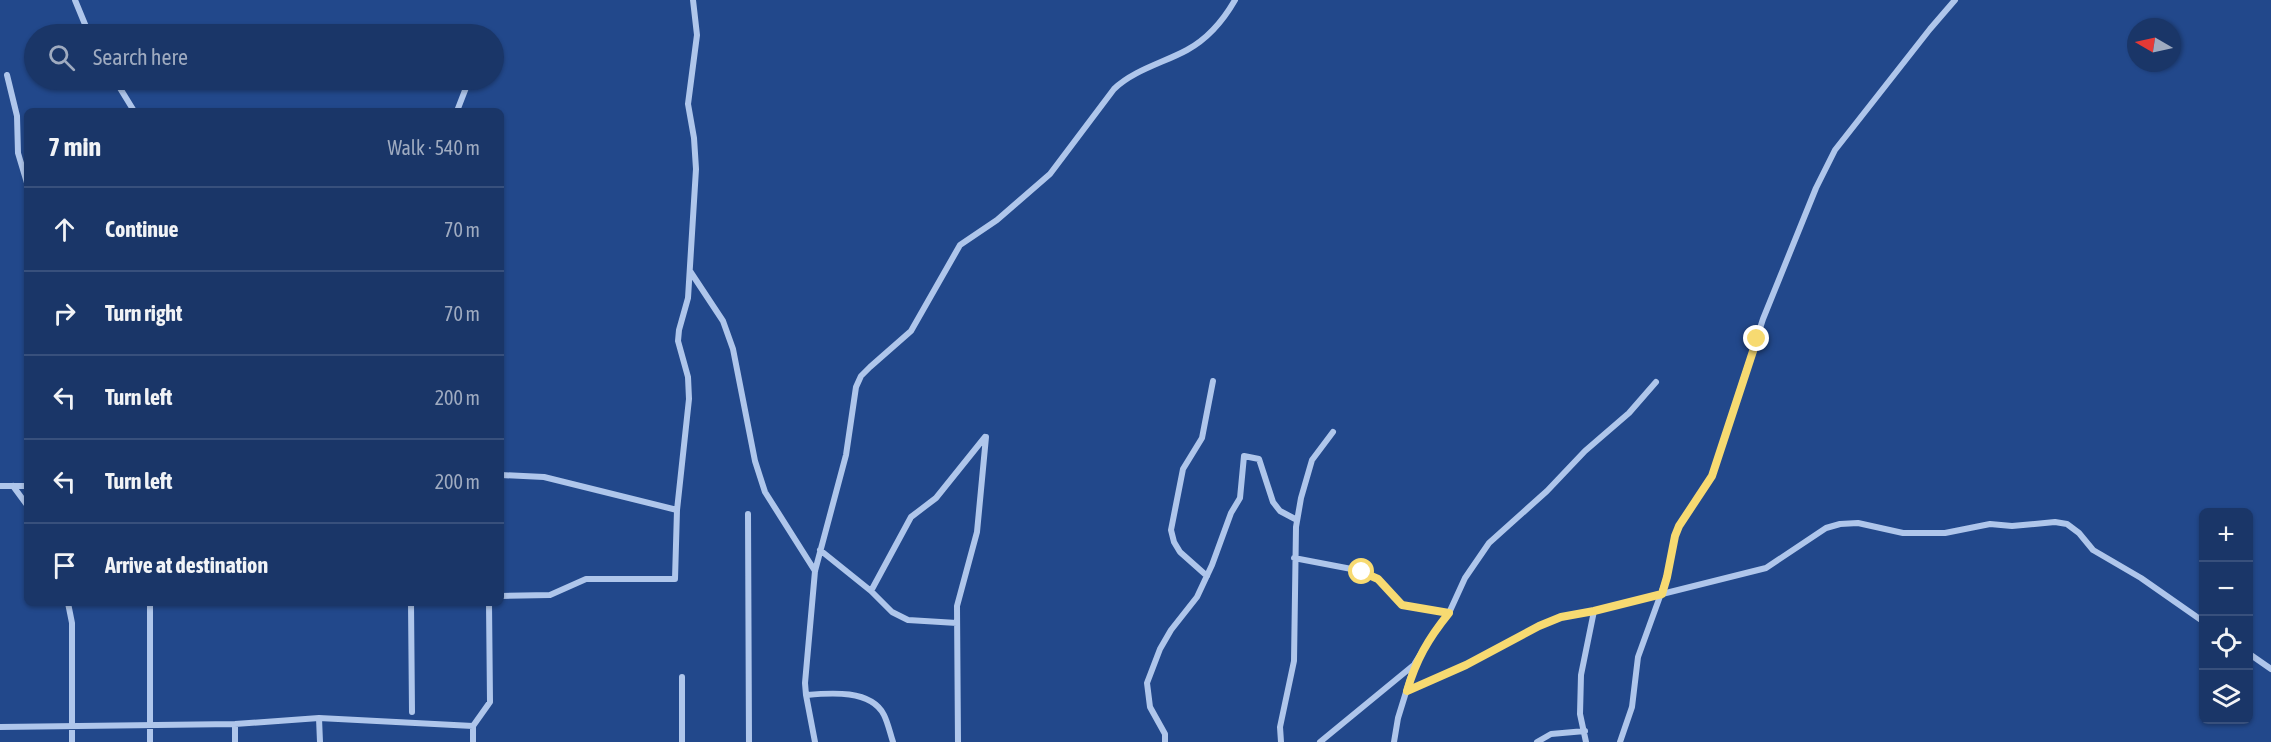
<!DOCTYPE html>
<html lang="en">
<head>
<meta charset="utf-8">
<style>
	:root { --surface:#1a3668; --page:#274171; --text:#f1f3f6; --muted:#9fabc0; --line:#38507c }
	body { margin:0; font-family:"Asap Condensed",sans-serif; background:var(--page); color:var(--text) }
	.controls { position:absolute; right:18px; bottom:18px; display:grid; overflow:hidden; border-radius:9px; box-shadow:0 2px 4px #0004 }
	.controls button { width:54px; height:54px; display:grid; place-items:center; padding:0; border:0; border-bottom:2px solid var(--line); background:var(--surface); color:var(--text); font:30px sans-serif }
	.compass { position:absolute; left:2127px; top:18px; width:54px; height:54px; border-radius:50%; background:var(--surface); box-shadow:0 2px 4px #0004; rotate:279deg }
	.stop { position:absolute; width:18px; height:18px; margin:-14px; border:4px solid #f7da71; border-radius:50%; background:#fff }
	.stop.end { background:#f7da71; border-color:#fff; box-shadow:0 2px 6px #0008 }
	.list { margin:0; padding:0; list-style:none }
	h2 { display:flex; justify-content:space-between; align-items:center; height:78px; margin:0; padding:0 24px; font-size:26px }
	h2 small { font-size:20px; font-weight:400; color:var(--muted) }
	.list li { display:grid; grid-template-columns:39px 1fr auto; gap:18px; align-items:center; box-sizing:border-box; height:84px; padding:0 24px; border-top:2px solid var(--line) }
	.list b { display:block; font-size:22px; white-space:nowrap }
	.list em { font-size:20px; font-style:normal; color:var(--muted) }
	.icon { flex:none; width:33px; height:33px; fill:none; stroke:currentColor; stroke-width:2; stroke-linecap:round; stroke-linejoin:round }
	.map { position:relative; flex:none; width:2271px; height:742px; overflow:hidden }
	.search { position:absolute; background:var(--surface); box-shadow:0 2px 4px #0004; left:24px; top:24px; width:480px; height:66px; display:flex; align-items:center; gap:15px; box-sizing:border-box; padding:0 21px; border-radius:33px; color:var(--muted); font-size:22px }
	.panel { position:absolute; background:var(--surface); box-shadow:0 2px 4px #0004; left:24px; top:108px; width:480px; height:498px; border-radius:9px }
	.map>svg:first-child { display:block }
</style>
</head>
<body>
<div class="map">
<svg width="2271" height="742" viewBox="0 0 2271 742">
	<rect width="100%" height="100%" fill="#22488b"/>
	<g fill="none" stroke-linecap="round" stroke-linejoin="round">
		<path stroke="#afc6eb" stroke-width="6" d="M75,0L89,34
			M7,75L17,116L18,153L27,183
			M115,80L134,111
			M457,111L469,80
			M690,271L723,321L733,349L755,461L765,492L815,571
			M501,475L544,477L677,510
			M0,486H27
			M13,486L27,505
			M748,514L749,742
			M820,550L871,591L892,612L908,620L957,623
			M1294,558L1362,571L1378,579L1402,605L1449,613
			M1207,576L1180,552L1174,542L1171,530L1183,469L1202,438L1213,381
			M871,591L911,517L936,498L985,437
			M501,596L550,595L586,579H675L677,510L689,399L688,377L678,341L679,330L688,298L696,169L694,138L688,104L697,35L693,0
			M68,603L72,623V742
			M411,603L412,712
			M2248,653L2271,669
			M682,677V742
			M1407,691L1466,665L1539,626L1561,617L1594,611L1766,568L1826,528L1840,524L1858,523L1903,533H1945L1990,524L2012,526L2055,522L2067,524L2079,533L2093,550L2141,578L2204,622
			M806,695C829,693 871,689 884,715C888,723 890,733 893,742
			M319,718L320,742
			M235,724V742
			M0,727L235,724L319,718L473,726
			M150,742V603
			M473,742V726L490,702L489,603
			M815,742L806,695L805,683L815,571L846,455L856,387L861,376L870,367L911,331L960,245L997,220L1050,174L1114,89C1134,70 1163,63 1187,50C1209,38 1223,21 1235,0
			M958,742L957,606L977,532L986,437
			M1165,742V734L1150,707L1147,683L1160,649L1171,630L1197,597L1212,565L1231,513L1240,498L1244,456L1259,459L1273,502L1280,511L1297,520
			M1281,742L1280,727L1294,661L1296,527L1301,498L1312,460L1333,432
			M1320,742L1415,664
			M1394,742L1398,718L1415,663L1437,628L1449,613L1465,578L1489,543L1547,491L1585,451L1629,413L1656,382
			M1537,742L1551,734L1585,731
			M1586,742L1580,714L1581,675L1594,611
			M1620,742L1632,707L1638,657L1667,577L1675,535L1679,526L1712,476L1763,319L1816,188L1835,150L1930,29L1955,0"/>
	</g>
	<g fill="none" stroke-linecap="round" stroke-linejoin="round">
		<path stroke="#f7da71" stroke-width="8" d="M1362,572L1378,579L1402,605L1449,613C1428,639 1416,660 1407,691L1466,665L1539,626L1561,617L1594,611L1662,594L1667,577L1675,536L1679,526L1712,476L1757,339"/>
	</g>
</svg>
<div class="controls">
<button>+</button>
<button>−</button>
<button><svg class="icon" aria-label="locate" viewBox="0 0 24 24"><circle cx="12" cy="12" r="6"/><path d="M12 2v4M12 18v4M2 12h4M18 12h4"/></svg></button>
<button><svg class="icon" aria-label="layers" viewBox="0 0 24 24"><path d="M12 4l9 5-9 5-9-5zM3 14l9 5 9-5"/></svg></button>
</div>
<svg class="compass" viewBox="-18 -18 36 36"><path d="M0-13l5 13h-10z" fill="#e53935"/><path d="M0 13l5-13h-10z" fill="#9fabc0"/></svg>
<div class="stop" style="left:1362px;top:572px"></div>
<div class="stop end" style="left:1757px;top:339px"></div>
<div class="search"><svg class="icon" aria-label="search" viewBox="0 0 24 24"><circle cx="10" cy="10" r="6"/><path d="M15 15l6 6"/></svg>Search here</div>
<section class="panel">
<h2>7 min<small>Walk · 540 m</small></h2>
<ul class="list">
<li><svg class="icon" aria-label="ahead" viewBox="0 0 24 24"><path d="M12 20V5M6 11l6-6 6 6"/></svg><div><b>Continue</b></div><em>70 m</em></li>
<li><svg class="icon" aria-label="right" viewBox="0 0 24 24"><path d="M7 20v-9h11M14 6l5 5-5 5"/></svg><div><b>Turn right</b></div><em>70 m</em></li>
<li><svg class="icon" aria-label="left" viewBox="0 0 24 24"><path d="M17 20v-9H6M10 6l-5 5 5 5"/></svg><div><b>Turn left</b></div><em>200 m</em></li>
<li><svg class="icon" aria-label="left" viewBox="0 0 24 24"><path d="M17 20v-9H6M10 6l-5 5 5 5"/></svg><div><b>Turn left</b></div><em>200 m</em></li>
<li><svg class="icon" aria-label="arrive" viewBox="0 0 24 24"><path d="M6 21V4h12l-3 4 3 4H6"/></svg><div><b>Arrive at destination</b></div></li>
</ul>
</section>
</div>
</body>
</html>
